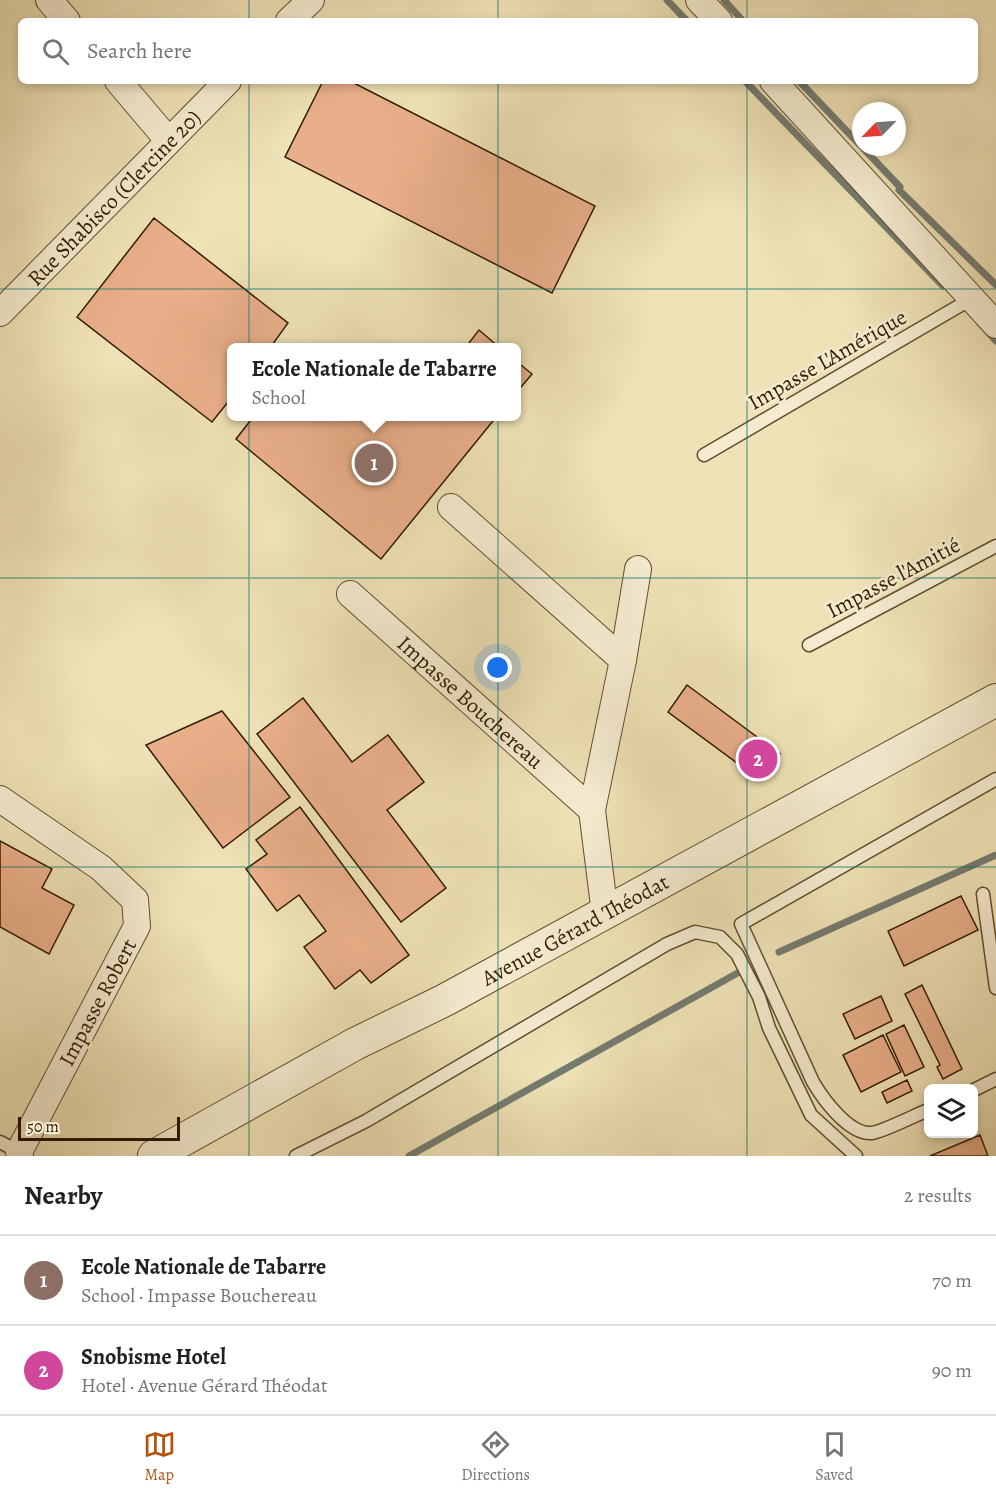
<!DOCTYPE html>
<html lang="en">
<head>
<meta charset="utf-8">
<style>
	:root { --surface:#fff; --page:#f6f6f6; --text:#202124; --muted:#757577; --line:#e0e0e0; --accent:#b45309 }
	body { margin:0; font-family:Alegreya,serif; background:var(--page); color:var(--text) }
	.controls { position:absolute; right:18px; bottom:18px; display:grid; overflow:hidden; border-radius:9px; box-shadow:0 3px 9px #0003 }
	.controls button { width:54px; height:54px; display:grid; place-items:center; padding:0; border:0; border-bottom:2px solid var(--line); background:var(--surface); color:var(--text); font:30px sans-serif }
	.compass { position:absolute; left:852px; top:102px; width:54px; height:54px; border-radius:50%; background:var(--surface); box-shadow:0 3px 9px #0003; rotate:245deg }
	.scale { position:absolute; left:18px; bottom:15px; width:162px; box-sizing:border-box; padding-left:6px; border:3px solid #321c00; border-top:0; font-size:16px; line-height:21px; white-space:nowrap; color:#321c00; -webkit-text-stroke:4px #f5ecd0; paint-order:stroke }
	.you { position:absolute; left:498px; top:668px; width:21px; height:21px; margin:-15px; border:4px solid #fff; border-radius:50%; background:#1a73e8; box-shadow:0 0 0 9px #1a73e833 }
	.badge { display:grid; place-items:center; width:39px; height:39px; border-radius:50%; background:var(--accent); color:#fff; font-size:20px; font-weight:700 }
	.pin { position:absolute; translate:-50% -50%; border:3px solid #fff; box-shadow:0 2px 6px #0006 }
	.popup { position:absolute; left:227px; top:343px; width:294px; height:78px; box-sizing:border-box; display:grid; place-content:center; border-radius:9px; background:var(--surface); filter:drop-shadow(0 2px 4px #0005); font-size:20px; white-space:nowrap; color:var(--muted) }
	.popup b { font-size:22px; color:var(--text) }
	.popup::after { content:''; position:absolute; left:50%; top:100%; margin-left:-12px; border:12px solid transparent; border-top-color:var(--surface) }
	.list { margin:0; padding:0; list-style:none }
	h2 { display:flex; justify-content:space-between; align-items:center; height:78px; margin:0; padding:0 24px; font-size:26px }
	h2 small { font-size:20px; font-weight:400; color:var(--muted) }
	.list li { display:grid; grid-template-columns:39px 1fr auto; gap:18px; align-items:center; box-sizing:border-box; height:90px; padding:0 24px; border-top:2px solid var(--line) }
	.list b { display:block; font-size:22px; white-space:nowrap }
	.list p { margin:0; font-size:20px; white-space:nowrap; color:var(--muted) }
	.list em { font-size:20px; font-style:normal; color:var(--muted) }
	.icon { flex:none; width:33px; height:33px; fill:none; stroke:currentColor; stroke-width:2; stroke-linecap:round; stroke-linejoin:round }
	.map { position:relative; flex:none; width:996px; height:1156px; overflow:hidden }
	.search { position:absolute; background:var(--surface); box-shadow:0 3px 9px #0003; left:18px; right:18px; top:18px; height:66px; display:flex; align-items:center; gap:15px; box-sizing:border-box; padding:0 21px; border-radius:9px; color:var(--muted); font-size:22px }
	.sheet { height:258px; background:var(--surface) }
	nav { display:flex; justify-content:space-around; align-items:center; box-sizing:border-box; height:84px; border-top:2px solid var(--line); background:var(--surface); font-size:16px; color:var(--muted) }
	nav a { display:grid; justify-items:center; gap:3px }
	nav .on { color:var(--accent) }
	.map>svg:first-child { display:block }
</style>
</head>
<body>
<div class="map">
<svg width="996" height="1156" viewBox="0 0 996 1156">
	<rect width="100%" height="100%" fill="#efe2b6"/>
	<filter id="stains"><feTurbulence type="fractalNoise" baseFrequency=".00333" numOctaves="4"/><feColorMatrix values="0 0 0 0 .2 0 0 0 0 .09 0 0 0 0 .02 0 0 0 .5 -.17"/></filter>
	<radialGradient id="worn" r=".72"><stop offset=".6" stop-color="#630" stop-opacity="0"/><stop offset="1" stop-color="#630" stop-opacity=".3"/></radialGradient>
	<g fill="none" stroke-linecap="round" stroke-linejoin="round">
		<path stroke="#747b70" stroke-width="7" d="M667,0L687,21
			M724,0L743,21
			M745,81L943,286
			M799,81L861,146
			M862,147L900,187
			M899,190L996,285
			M987,331L996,341
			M779,952L996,855
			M409,1156L743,970"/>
	</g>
	<path fill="#e9af8a" stroke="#321c00" stroke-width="1.5" d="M323,81H350L595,206L552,293L285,157Z
		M154,218L288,323L270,348H232V397L212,422L77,317Z
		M479,330L500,348H465Z
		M516,361L532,374L516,393Z
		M254,416H497L381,559L236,439Z
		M687,685L780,754L760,780L668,712Z
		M303,698L352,762L388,735L424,782L387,810L446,888L401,922L257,734Z
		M222,711L290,797L223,848L146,745Z
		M300,807L409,955L371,983L360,970L335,989L304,947L326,931L299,895L277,911L246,869L267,854L256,840Z
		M0,841L52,869L42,888L74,905L49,954L0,927Z
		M961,896L978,930L904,966L888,931Z
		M922,985L962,1069L943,1079L937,1067L940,1065L905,994Z
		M881,996L892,1021L855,1039L843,1014Z
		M904,1025L924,1067L905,1076L886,1034Z
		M883,1035L901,1072L861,1092L843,1055Z
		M907,1080L912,1091L887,1103L882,1092Z
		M980,1135L988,1156H930Z"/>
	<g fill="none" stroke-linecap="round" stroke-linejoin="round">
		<g stroke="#614e2e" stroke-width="15">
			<path id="service" d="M704,455L971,299
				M809,645L996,546
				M983,894L996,988
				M974,1090L996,1079
				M928,1110C916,1115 882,1132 872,1133C849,1135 823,1099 813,1082L741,924L996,779
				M0,1142L19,1152
				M296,1156L366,1121L667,944L695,932L720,937L737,954L759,997L769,1028L811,1115L856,1156"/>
		</g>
		<g stroke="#614e2e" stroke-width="28">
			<g id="minor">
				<path d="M49,0L67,21"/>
				<path d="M699,0L719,21"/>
				<path d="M289,21L311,0"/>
				<path d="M118,81L168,140"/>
				<path d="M773,81L996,325"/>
				<path id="s1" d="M0,313L228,81"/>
				<path d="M451,507L623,660"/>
				<path id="s2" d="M350,594L592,810"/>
				<path d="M0,799L101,868L135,900L137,926L19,1152L20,1156"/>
				<path d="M605,914L592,810L623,660L638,569"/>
			</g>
		</g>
		<g stroke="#614e2e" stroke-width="34">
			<g id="tertiary">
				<path id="s3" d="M154,1156L355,1044L445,1000L996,700"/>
			</g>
		</g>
		<use href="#service" stroke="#f5ecd0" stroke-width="12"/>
		<use href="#minor" stroke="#f5ecd0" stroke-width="26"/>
		<use href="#tertiary" stroke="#f5ecd0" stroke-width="32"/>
	</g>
	<path fill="none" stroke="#0f766e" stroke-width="1.5" stroke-opacity="0.55" d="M249,0V21M498,0V21M747,0V21M249,81V1156M498,81V1156M747,81V1156M0,289H996M0,578H996M0,867H996"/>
	<g text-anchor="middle" stroke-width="5" stroke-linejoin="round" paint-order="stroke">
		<g font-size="22" fill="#321c00" stroke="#f5ecd0">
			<text dy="8" stroke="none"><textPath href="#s1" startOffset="162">Rue Shabisco (Clercine 20)</textPath></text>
			<text transform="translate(827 359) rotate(-30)" y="8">Impasse L'Amérique</text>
			<text transform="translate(893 577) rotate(-28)" y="8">Impasse l'Amitié</text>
			<text dy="8" stroke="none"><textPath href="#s2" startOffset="162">Impasse Bouchereau</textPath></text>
			<text dy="8" stroke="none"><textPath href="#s3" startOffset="478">Avenue Gérard Théodat</textPath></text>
			<text transform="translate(97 1002) rotate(-62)" y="8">Impasse Robert</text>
		</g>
	</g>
	<rect width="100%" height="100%" filter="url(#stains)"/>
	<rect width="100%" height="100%" fill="url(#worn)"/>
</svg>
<div class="controls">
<button><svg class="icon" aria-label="layers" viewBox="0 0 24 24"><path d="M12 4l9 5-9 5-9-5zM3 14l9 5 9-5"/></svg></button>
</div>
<svg class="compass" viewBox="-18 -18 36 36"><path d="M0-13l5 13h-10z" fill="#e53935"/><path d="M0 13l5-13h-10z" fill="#757577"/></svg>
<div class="scale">50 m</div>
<div class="you"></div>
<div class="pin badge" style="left:374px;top:463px;background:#8d6e63">1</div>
<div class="popup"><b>Ecole Nationale de Tabarre</b>School</div>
<div class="pin badge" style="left:758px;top:759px;background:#d1479c">2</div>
<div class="search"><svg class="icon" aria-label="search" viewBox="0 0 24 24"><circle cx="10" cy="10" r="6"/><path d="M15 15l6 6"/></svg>Search here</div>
</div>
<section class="sheet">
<h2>Nearby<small>2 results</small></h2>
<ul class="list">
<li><span class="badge" style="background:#8d6e63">1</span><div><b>Ecole Nationale de Tabarre</b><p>School · Impasse Bouchereau</p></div><em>70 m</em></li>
<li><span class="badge" style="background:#d1479c">2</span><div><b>Snobisme Hotel</b><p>Hotel · Avenue Gérard Théodat</p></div><em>90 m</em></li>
</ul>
</section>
<nav>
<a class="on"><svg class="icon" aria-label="map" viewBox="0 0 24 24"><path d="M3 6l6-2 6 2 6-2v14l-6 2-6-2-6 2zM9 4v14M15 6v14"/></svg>Map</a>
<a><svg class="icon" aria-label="directions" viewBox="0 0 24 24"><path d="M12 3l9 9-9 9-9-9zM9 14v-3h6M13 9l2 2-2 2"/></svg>Directions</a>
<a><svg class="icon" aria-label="saved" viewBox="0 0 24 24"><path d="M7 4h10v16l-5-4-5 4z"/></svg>Saved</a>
</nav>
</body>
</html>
